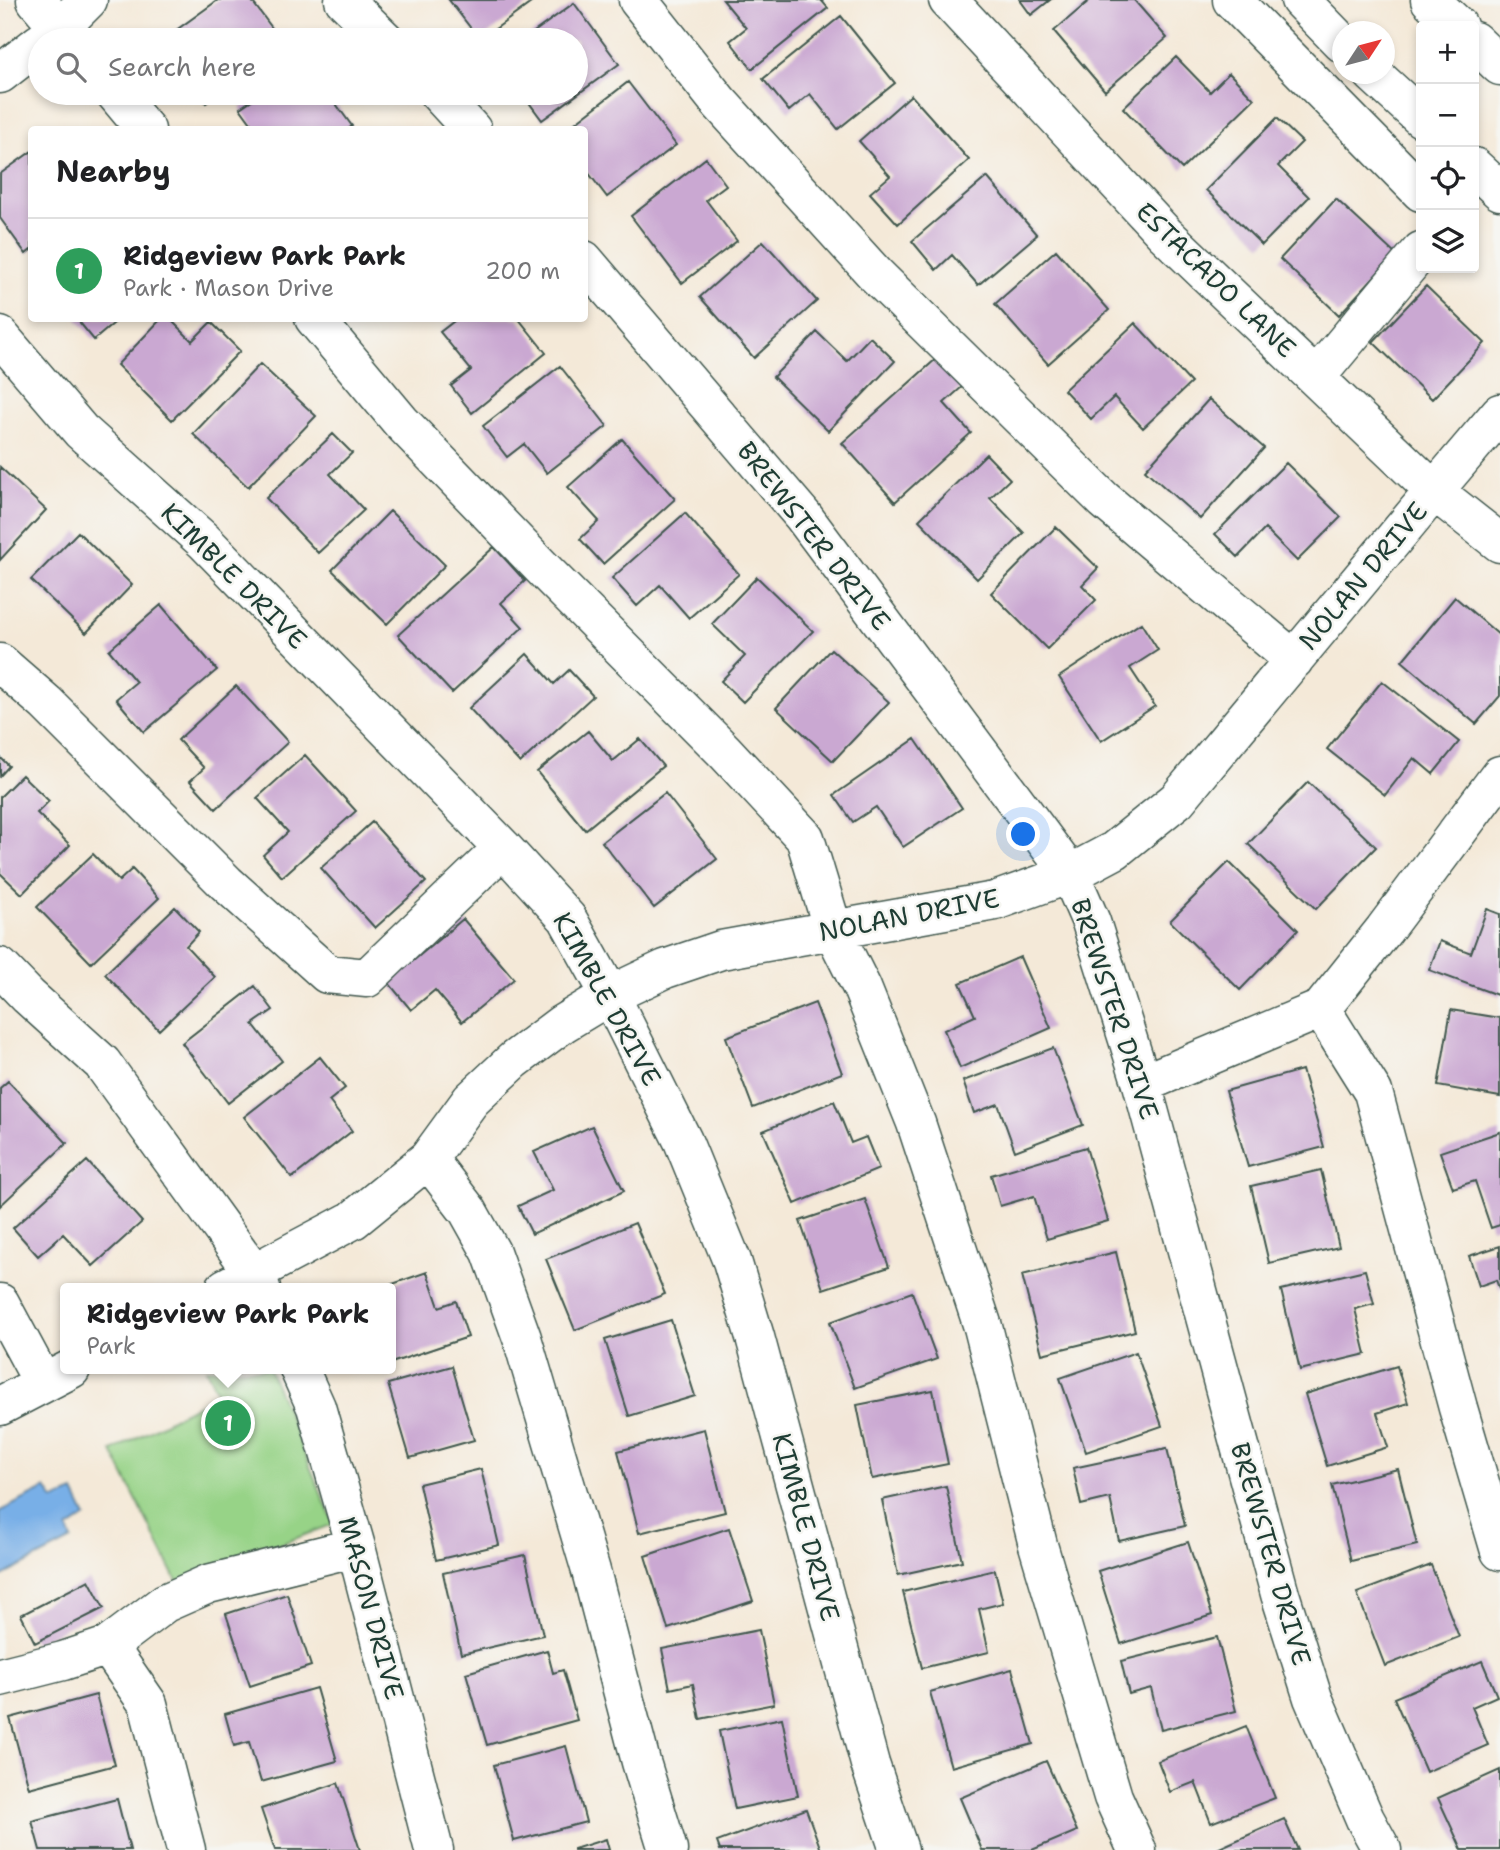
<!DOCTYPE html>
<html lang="en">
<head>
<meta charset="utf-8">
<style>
	:root { --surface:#fff; --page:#f2f2f2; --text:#202124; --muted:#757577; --line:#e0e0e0; --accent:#c8321e }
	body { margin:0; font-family:"Shantell Sans",sans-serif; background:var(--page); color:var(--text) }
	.controls { position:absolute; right:21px; top:21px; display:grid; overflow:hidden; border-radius:7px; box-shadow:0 4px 10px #0003 }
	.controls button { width:63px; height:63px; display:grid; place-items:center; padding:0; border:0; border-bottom:2px solid var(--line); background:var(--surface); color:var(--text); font:35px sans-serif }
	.compass { position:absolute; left:1332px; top:21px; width:63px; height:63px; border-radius:50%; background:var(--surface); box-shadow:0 4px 10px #0003; rotate:54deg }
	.you { position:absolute; left:1024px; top:835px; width:24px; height:24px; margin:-18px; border:5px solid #fff; border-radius:50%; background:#1a73e8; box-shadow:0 0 0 10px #1a73e833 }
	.badge { display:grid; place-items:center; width:46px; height:46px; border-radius:50%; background:var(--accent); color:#fff; font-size:23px; font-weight:700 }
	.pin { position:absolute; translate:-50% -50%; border:4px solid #fff; box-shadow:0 2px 7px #0006 }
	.popup { position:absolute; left:60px; top:1283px; width:336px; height:91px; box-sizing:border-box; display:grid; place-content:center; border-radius:7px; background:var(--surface); filter:drop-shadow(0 2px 5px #0005); font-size:23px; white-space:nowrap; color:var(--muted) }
	.popup b { font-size:26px; color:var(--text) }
	.popup::after { content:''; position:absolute; left:50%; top:100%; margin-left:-14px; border:14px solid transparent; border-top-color:var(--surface) }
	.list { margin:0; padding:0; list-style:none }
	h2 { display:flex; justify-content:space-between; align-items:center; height:91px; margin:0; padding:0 28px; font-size:30px }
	h2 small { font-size:23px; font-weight:400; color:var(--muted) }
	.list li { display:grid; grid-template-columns:46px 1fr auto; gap:21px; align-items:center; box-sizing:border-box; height:105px; padding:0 28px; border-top:2px solid var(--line) }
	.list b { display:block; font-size:26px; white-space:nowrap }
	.list p { margin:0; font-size:23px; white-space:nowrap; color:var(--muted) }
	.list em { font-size:23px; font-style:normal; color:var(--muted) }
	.icon { flex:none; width:38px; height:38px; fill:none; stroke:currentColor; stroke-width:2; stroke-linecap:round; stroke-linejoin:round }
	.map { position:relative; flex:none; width:1500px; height:1850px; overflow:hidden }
	.search { position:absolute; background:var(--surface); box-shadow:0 4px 10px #0003; left:28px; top:28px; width:560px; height:77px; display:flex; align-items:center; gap:18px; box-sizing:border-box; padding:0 24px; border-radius:38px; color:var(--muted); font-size:26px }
	.panel { position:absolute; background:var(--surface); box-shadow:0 4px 10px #0003; left:28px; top:126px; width:560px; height:196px; border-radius:7px }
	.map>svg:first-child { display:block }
</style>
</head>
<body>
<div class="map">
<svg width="1500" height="1850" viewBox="0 0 1500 1850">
	<rect width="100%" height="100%" fill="#f6f6f2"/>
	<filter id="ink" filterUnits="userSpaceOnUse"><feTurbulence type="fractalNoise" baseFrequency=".0143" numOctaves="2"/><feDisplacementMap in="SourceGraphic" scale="14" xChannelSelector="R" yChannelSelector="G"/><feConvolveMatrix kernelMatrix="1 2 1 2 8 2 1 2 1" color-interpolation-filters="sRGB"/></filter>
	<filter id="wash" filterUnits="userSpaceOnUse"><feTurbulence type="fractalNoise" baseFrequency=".00686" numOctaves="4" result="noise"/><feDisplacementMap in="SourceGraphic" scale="28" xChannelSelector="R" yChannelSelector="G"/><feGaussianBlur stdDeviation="1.57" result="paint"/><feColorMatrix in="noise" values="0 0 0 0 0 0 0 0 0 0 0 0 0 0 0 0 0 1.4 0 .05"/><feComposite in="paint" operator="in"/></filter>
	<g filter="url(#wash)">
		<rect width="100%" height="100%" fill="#f4e9d8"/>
		<path fill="#97d387" stroke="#5b885e" stroke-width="2" d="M206,1369H269L334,1524L178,1583L112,1451L218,1394Z"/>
		<path fill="#78afe7" stroke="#4c768e" stroke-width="2" d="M46,1488L54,1500L74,1492L86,1517L68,1529L72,1540L0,1577V1511Z"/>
		<g id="blocks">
			<path fill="#caa8d2" d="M218,0H251L281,40H182L175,31Z
				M449,0H535L480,40Z
				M723,0H821L828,8L752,69L730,41L746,28Z
				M1020,0H1050L1031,15Z
				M1090,0H1134L1167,38L1105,91L1054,31Z
				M574,3L619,64L542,120L522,93H576V40H523Z
				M841,16L895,83L838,129L810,94L789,111L763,79Z
				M1176,57L1210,92L1229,73L1254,99L1182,169L1123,108Z
				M628,82L676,145L607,197L584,167V130H566Z
				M199,93H220L206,103Z
				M262,93H328L352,126L347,130H256L240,108Z
				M911,95L969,160L898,224L870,193L890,176L859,141Z
				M1277,118L1302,142L1278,166L1309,197L1262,245L1206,190Z
				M32,151V249L26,254L0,218V174Z
				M706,158L726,185L706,200L737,241L682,283L631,216Z
				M987,177L1037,235L978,285L952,255L936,270L912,241Z
				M1336,199L1395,254L1339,315L1280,259Z
				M763,241L817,301L754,358L700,297Z
				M1056,250L1109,310L1048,364L995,304Z
				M1426,286L1485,343L1432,399L1373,342Z
				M76,318H120L94,340Z
				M162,318H169L192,341L211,322L240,351L172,420L117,365Z
				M458,318H518L546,353L472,413L451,386L471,370L440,332Z
				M1135,323L1191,383L1143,428L1114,397L1091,419L1064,390Z
				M817,332L847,361L870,337L895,361L828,431L773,377Z
				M936,359L962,387L944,403L971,433L895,502L842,443Z
				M260,364L316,416L248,487L193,434Z
				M560,366L607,426L547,473L524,444L507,457L483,426Z
				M1209,399L1264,448L1200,519L1145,470Z
				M333,434L352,453L330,474L364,510L318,553L266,498Z
				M622,439L675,499L603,564L580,539L599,521L568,487Z
				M986,454L1010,479L990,498L1024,533L977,579L919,520Z
				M1286,463L1341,517L1297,561L1265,529L1238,557L1215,534Z
				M0,467L46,510L0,560Z
				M390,511L445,565L387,624L332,570Z
				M685,513L739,574L689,618L660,585L637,606L612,578Z
				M1056,527L1098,568L1082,585L1096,600L1047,649L991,593Z
				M78,532L132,585L86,633L31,580Z
				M494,547L525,581L501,603L523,627L452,693L398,635Z
				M757,577L813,631L743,702L721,681L745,656L712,624Z
				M1455,597L1500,636V696L1476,724L1402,661Z
				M161,605L217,670L144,732L116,699L136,682L109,650Z
				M1141,623L1158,650L1130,668L1155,706L1101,741L1059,677Z
				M831,649L889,702L833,761L776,708Z
				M527,654L554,684L569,670L593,696L520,763L469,708Z
				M1382,681L1459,742L1433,774L1414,758L1385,795L1327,749Z
				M236,686L288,742L216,809L190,781L204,768L178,740Z
				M588,731L613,761L640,739L663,766L585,830L537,772Z
				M915,739L962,808L903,847L876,807L853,822L834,795Z
				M305,755L356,811L282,877L263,855L288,832L257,798Z
				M0,757L9,766L0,776Z
				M22,775L49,801L37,813L70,845L22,894L0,873V797Z
				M1308,782L1376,847L1316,909L1248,844Z
				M665,793L717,859L654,908L602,842Z
				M372,822L426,882L375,928L321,868Z
				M93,854L119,881L132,869L159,898L91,963L37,907Z
				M1229,862L1298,930L1240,990L1170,921Z
				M175,907L199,932L186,946L215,977L159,1030L105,974Z
				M1487,909L1500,914V996L1429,970L1440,941L1471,953Z
				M463,919L514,979L462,1022L435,990L411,1010L388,982Z
				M1020,957L1051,1028L960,1068L944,1030L975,1016L960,983Z
				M255,986L273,1010L253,1024L282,1061L228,1103L182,1043Z
				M815,1003L842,1073L753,1108L726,1037Z
				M1451,1010L1500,1018V1097L1438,1086Z
				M1053,1048L1083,1125L1015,1151L998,1104L974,1113L963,1081Z
				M320,1057L345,1088L329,1101L352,1131L292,1178L244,1117Z
				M1302,1070L1324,1147L1248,1167L1226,1091Z
				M8,1081L67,1143L0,1206V1088Z
				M834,1101L851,1143L866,1137L879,1169L795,1204L763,1131Z
				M592,1126L624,1191L532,1234L518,1206L553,1190L534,1152Z
				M1500,1132V1225L1491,1228L1475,1181L1453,1188L1440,1152Z
				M1086,1147L1108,1221L1047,1239L1034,1196L1000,1206L991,1175Z
				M87,1161L142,1222L93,1266L63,1234L38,1256L13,1228Z
				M1321,1170L1339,1247L1269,1263L1251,1186Z
				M865,1199L889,1267L823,1289L800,1221Z
				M635,1223L665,1294L575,1330L546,1259Z
				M1500,1246V1291L1496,1280L1479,1286L1469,1256Z
				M1116,1252L1135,1331L1042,1354L1022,1275Z
				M1365,1270L1374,1304L1355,1309L1366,1354L1300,1370L1281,1290Z
				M427,1272L439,1307L456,1301L468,1337L391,1363V1288H381Z
				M912,1292L937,1359L855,1388L830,1322Z
				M671,1320L695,1396L629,1416L605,1340Z
				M1136,1352L1162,1426L1086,1452L1060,1378Z
				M452,1366L474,1440L410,1458L388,1384Z
				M1397,1366L1408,1403L1377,1413L1388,1447L1327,1466L1305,1394Z
				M933,1390L948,1464L872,1479L857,1405Z
				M704,1429L725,1512L639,1533L618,1451Z
				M1167,1448L1185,1526L1119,1541L1110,1498L1081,1505L1073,1468Z
				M481,1469L499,1545L436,1560L419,1484Z
				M1398,1469L1417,1545L1351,1561L1332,1485Z
				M946,1486L962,1561L898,1575L882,1500Z
				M729,1528L753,1601L668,1629L645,1556Z
				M1188,1542L1212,1615L1121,1644L1098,1571Z
				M525,1555L543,1635L461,1654L443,1573Z
				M1431,1565L1459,1637L1385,1666L1357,1593Z
				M995,1570L1003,1603L979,1609L989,1652L922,1668L903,1592Z
				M89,1580L104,1608L35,1643L21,1615Z
				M287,1594L311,1666L250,1686L226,1614Z
				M759,1630L774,1704L700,1719L693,1684L670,1689L662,1649Z
				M1217,1637L1236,1711L1161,1730L1151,1688L1129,1694L1121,1661Z
				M547,1650L553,1673L563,1670L577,1720L487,1745L466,1673Z
				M1482,1661L1497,1696L1472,1707L1488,1745L1426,1772L1394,1698Z
				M1012,1669L1033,1744L951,1767L930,1692Z
				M316,1688L337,1761L261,1782L249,1742L234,1746L225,1714Z
				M96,1695L115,1765L29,1788L10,1718Z
				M782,1718L798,1796L735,1809L719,1731Z
				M1246,1726L1275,1798L1211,1823L1195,1782L1170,1792L1158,1761Z
				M566,1746L586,1822L514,1841L494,1765Z
				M1046,1761L1077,1831L1032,1850H982L960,1798Z
				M1500,1770V1850H1462L1438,1798Z
				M338,1783L360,1850H275L261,1809Z
				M117,1799L130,1850H40L32,1821Z
				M806,1809L821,1850H720L717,1842Z
				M1284,1819L1298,1850H1215Z
				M606,1839L609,1850H574V1849Z"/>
		</g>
	</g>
	<g filter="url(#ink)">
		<use href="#blocks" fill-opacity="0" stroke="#3f574d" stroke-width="2"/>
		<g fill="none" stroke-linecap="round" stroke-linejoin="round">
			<g stroke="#3f574d" stroke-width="41">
				<path id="minor" d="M36,0L70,40
					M344,0L385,40
					M638,0L718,101L876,275L1104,500L1294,660
					M948,0L1165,234L1434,491L1500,543
					M1232,0L1421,192
					M44,40L60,28L88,0
					M0,74L40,43
					M115,93L146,130
					M438,93L472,130
					M584,260L803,516L1070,874L1091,922L1142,1084L1280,1594L1313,1698L1365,1819L1382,1850
					M314,318L401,422L547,573L725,752L805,838L833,930L862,988L916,1123L983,1327L1038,1545L1113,1797L1137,1850
					M0,336L81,431L204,541L503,848L567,918L610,995L683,1141L732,1261L755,1337L870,1764L899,1850
					M1316,377L1421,251
					M0,663L46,703L226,883L327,974L367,978L503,848
					M0,967L28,996L102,1063L254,1273L261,1288
					M1321,1009L1384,930L1500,775
					M1142,1084L1321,1009L1373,1092L1458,1408L1500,1551
					M428,1159L468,1211L491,1252L522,1338L591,1571L641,1762L668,1850
					M225,1288L353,1220L428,1159L471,1100L514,1060L562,1024L610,995L665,969L721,950L995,901L1070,874L1115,850L1177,800L1434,491L1500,413
					M0,1303L43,1383
					M299,1369L316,1407L356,1547L434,1850
					M0,1406L71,1369
					M108,1646L148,1704L186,1850
					M0,1677L63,1661L108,1646L165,1603L208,1584L356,1547"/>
			</g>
			<g stroke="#3f574d" stroke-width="41">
				<path id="major" d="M1300,0L1342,43
					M1430,0L1458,26
					M1474,41L1500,66
					M1373,74L1421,118
					M1474,167L1500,191"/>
			</g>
			<use href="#minor" stroke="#fff" stroke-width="38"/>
			<use href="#major" stroke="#fff" stroke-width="38"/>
		</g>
	</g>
	<g text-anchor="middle" stroke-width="5" stroke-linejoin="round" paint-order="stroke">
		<g font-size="26" fill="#1f3d34" stroke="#f6f6f2">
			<text transform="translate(1216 280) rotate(44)" y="9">ESTACADO LANE</text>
			<text transform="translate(814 536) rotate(52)" y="9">BREWSTER DRIVE</text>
			<text transform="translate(234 576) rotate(45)" y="9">KIMBLE DRIVE</text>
			<text transform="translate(1363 576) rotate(-50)" y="9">NOLAN DRIVE</text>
			<text transform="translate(909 915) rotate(-11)" y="9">NOLAN DRIVE</text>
			<text transform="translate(607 999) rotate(61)" y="9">KIMBLE DRIVE</text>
			<text transform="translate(1115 1009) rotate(72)" y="9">BREWSTER DRIVE</text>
			<text transform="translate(806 1527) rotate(75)" y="9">KIMBLE DRIVE</text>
			<text transform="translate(1271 1554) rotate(74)" y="9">BREWSTER DRIVE</text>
			<text transform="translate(371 1608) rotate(75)" y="9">MASON DRIVE</text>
		</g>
	</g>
</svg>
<div class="controls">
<button>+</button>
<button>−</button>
<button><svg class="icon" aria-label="locate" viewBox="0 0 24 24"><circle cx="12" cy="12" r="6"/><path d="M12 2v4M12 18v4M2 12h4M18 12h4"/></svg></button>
<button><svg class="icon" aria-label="layers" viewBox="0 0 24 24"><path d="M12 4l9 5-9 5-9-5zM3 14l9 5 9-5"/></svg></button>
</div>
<svg class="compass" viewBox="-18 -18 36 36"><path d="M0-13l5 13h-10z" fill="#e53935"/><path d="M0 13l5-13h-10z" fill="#757577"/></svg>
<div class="you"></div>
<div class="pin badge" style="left:228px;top:1423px;background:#2e9e5b">1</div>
<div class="popup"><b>Ridgeview Park Park</b>Park</div>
<div class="search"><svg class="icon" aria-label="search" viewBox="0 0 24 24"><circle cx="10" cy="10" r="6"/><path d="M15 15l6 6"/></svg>Search here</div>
<section class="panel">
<h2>Nearby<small></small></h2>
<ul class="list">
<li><span class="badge" style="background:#2e9e5b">1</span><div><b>Ridgeview Park Park</b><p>Park · Mason Drive</p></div><em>200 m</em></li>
</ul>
</section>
</div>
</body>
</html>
